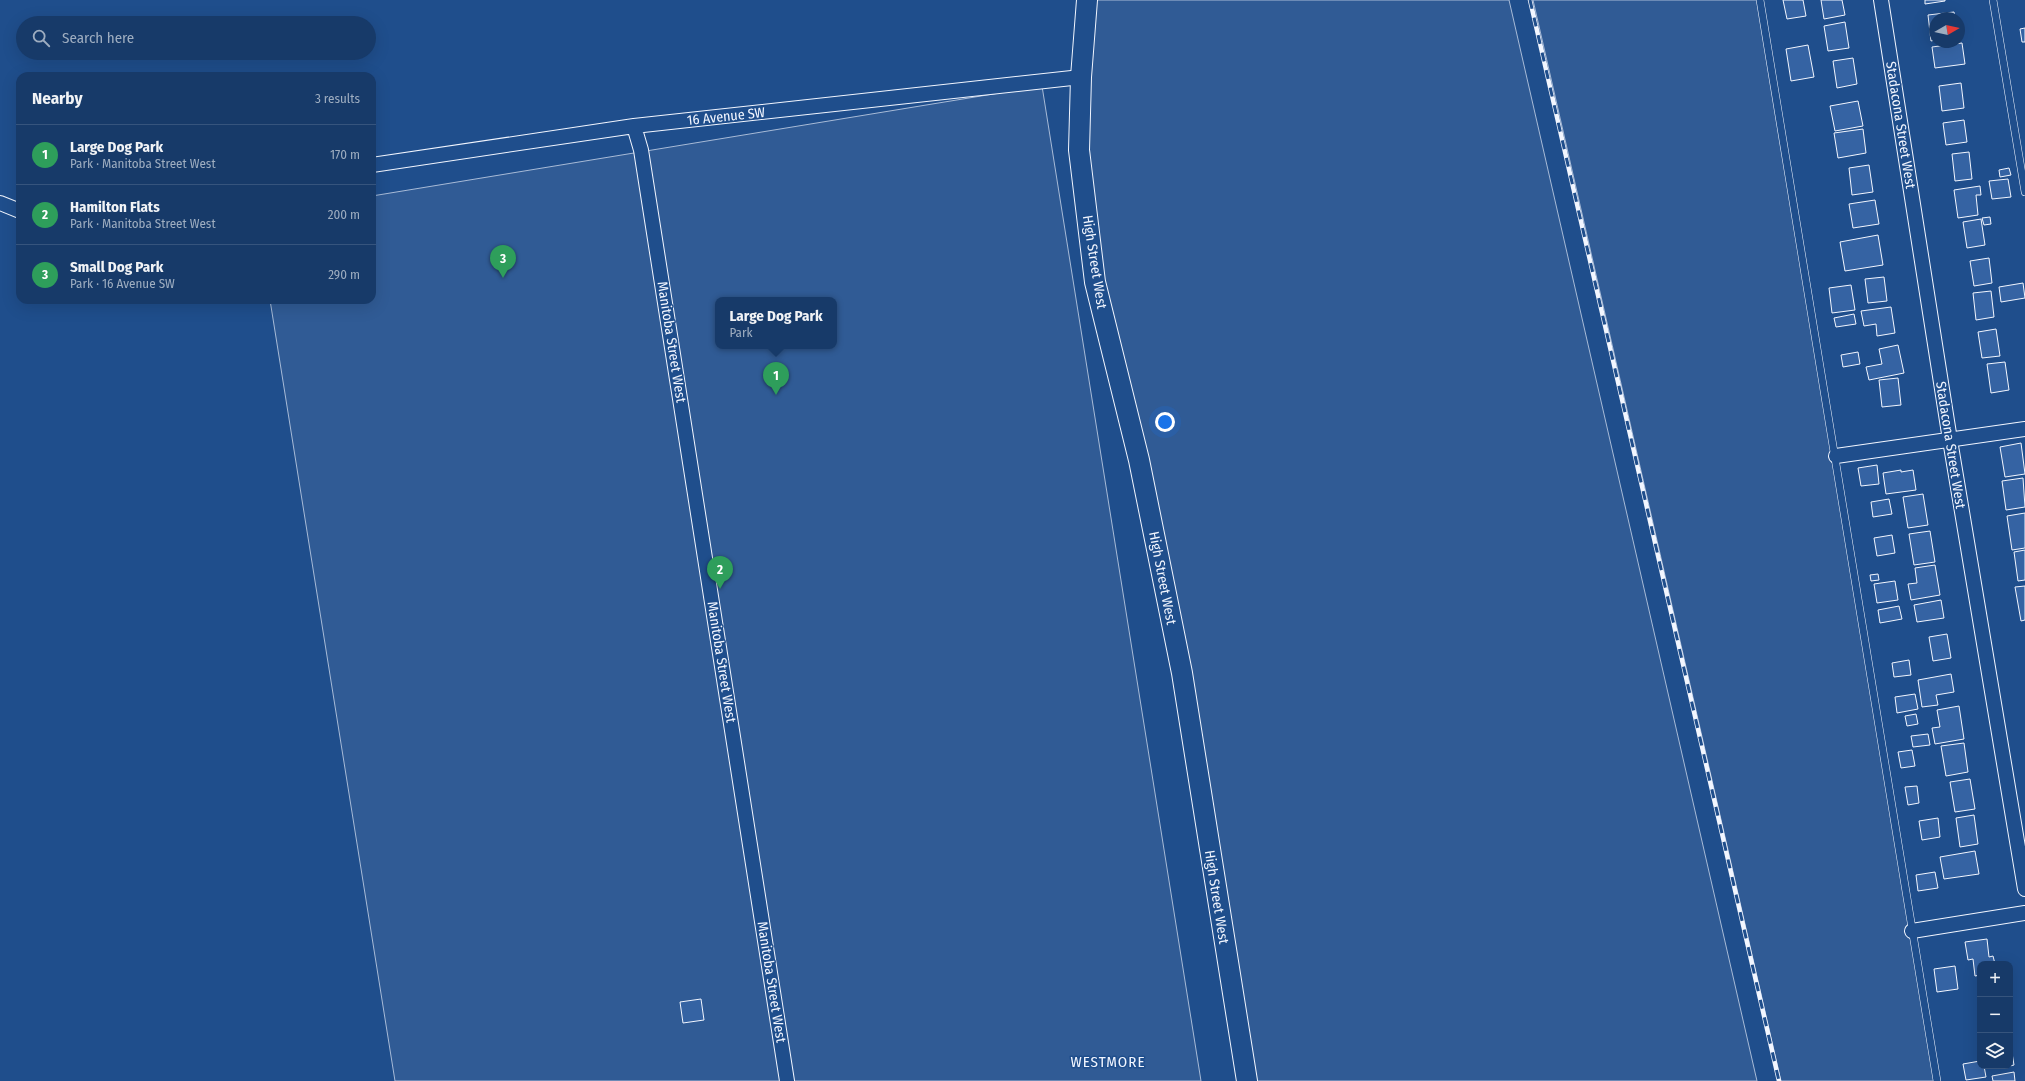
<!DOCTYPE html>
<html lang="en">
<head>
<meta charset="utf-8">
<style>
	:root { --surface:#173a69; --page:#20416f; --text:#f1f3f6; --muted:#9eadc0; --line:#36547d; --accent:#e69b98 }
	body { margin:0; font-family:"Fira Sans Condensed",sans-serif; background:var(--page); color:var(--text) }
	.controls { position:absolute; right:12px; bottom:12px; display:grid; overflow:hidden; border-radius:8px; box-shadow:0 4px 16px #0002 }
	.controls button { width:36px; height:36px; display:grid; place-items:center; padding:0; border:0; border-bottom:1px solid var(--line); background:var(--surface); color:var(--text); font:20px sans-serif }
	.compass { position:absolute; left:1929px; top:12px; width:36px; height:36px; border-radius:50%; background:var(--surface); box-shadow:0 4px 16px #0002; rotate:81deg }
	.you { position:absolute; left:1165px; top:422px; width:14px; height:14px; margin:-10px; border:3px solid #fff; border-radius:50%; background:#1a73e8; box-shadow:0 0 0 6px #1a73e833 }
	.badge { display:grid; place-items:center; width:26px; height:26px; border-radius:50%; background:var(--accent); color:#fff; font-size:13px; font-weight:700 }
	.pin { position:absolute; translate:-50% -33px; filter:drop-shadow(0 1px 2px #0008) }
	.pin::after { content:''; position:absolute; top:21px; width:14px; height:12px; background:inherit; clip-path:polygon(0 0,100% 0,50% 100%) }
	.popup { position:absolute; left:715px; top:297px; width:122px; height:52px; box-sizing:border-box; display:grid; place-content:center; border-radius:8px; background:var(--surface); filter:drop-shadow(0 1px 3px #0005); font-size:13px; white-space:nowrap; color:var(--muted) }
	.popup b { font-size:15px; color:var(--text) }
	.popup::after { content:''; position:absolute; left:50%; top:100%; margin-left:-8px; border:8px solid transparent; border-top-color:var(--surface) }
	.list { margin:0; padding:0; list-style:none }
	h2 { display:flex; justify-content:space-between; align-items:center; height:52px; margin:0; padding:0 16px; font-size:17px }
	h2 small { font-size:13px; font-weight:400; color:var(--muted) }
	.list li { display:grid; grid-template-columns:26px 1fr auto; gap:12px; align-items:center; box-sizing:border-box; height:60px; padding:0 16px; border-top:1px solid var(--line) }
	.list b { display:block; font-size:15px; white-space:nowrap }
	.list p { margin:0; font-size:13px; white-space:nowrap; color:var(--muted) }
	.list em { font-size:13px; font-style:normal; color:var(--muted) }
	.icon { flex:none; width:22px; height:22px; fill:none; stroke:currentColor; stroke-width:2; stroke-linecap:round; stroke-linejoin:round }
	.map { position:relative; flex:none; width:2025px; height:1081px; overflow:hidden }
	.search { position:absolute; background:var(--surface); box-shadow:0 4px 16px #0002; left:16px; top:16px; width:360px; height:44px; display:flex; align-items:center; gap:10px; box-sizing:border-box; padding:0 14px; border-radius:22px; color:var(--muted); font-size:15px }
	.panel { position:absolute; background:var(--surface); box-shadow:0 4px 16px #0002; left:16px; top:72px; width:360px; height:232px; border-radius:12px }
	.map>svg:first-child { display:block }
</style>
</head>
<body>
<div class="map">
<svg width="2025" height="1081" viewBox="0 0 2025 1081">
	<rect width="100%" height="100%" fill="#1f4e8c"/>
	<path fill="#305b95" stroke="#a8bbd7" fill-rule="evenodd" d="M1090,0H1509L1757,1081H1250L1102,292L1081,150Z
		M1533,0H1760L1937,1081H1781Z
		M1042,86L1201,1081H395L270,300H372V196ZM718,300H834V346H718Z"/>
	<path fill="#3563a3" stroke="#f2f6ff" d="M1783,0H1803L1806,16L1787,19Z
		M1821,0H1842L1845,15L1824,19Z
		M1925,0H1945V1L1925,4Z
		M1954,12L1955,18H1935V40L1931,41L1928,15Z
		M1845,22L1849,48L1828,51L1824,26Z
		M2025,28V42H2022L2020,29Z
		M1962,43L1965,64L1935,68L1932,47Z
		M1808,45L1814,77L1791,81L1786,49Z
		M1853,58L1857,84L1837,88L1833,61Z
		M1961,83L1964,108L1942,111L1939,86Z
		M1858,101L1863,126L1835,131L1830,106Z
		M1964,120L1967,142L1946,145L1943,123Z
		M1863,129L1866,153L1838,158L1834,133Z
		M1969,152L1972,179L1955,181L1952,154Z
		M1869,165L1873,192L1852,195L1849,168Z
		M2009,168L2011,175L2000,177L1999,170Z
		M2008,179L2011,197L1992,199L1989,181Z
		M1980,186L1981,195H1976L1978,215L1958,218L1954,190Z
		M1875,200L1879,224L1853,228L1849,204Z
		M1990,217L1991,224L1984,225L1982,218Z
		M1981,219L1985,245L1967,248L1963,222Z
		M1878,235L1883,265L1845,271L1840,242Z
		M1989,258L1992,283L1974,286L1970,261Z
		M1884,277L1887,301L1868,303L1865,279Z
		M2023,283L2025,298L2001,302L1999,287Z
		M1851,285L1855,310L1832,313L1829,288Z
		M1991,291L1994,317L1976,320L1973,293Z
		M1891,307L1895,333L1877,336L1876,324L1864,326L1861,311Z
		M1854,314L1856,324L1836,327L1834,318Z
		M1996,329L2000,356L1982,358L1978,332Z
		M1898,345L1904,373L1869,380L1866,367L1882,364L1879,349Z
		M1858,352L1860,364L1843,367L1841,355Z
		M2005,362L2009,390L1991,393L1987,364Z
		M1898,378L1901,405L1882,407L1879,380Z
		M2021,443L2025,474L2005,477L2000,447Z
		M1877,465L1879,484L1861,486L1858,468Z
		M1901,470V472L1913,470L1916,490L1886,494L1883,473Z
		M2023,478L2025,507L2006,510L2002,481Z
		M1923,494L1928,525L1908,528L1903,497Z
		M1889,499L1892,514L1873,517L1871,502Z
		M2025,513V548L2012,550L2007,516Z
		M1930,531L1935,562L1914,565L1909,534Z
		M1892,535L1895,553L1877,556L1874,538Z
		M2025,550V580L2018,581L2014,552Z
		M1935,565L1940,595L1911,600L1908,584L1917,583L1915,568Z
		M1878,574L1879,580L1871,581L1870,575Z
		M1895,581L1898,600L1877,603L1874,584Z
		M2025,586V620L2021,621L2015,587Z
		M1941,600L1944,618L1917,622L1914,605Z
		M1899,606L1902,619L1880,623L1878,610Z
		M1947,634L1951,658L1933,661L1929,637Z
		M1909,660L1911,675L1894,677L1892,663Z
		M1951,674L1954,692L1936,695L1938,705L1922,707L1918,680Z
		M1915,694L1918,709L1897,713L1895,697Z
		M1959,706L1964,739L1935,744L1932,728L1940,727L1937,710Z
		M1916,714L1918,724L1907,726L1905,716Z
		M1928,734L1930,745L1913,747L1911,736Z
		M1964,743L1968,772L1946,776L1941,746Z
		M1912,750L1915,766L1901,768L1898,752Z
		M1970,779L1975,809L1955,812L1950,782Z
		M1917,786L1919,803L1908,805L1905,787Z
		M1974,815L1978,844L1960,847L1956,818Z
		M1938,818L1940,837L1922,840L1919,821Z
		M1975,851L1979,874L1944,879L1940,857Z
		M1935,872L1938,888L1918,891L1916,875Z
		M1987,939L1989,957L1993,956L1995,964H1980V975L1975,976L1973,959L1968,960L1965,942Z
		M1955,966L1958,989L1937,992L1934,969Z
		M701,999L704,1020L683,1023L680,1002Z
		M2010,1041L2014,1065L2010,1066Z
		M1980,1061V1066H1984L1986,1077L1966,1080L1963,1064Z
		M2014,1072L2015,1081H1993L1992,1076Z"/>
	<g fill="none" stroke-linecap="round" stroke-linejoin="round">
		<g stroke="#f2f6ff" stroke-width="8">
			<path id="service" d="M1760,0L1937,1081
				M1993,0L2025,192"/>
		</g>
		<g stroke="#f2f6ff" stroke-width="16">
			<path id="minor" d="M1881,0L1950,440L2025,889
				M634,126L641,150L787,1081
				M372,165L634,126L1081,77
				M0,203L20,211
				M1836,456L2025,429
				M1912,931L2025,913"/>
		</g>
		<g stroke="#f2f6ff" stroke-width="22">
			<path id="secondary" d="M1087,0L1081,77L1079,150L1095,282L1139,460L1182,673L1247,1081"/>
		</g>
		<use href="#service" stroke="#1f4e8c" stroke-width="7"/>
		<use href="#minor" stroke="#1f4e8c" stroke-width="14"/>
		<use href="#secondary" stroke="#1f4e8c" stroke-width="20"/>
		<g stroke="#f2f6ff" stroke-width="4.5">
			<path id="rail" d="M1530,0L1779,1081"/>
		</g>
		<use href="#rail" stroke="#1f4e8c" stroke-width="3" stroke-dasharray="9" stroke-linecap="butt"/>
	</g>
	<g text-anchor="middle" stroke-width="3" stroke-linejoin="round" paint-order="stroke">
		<g font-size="14" fill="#f2f6ff" stroke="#1f4e8c">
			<text transform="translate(726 116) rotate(-6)" y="5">16 Avenue SW</text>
			<text transform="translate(1901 125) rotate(81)" y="5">Stadacona Street West</text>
			<text transform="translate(1095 262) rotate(81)" y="5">High Street West</text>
			<text transform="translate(672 342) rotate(81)" y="5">Manitoba Street West</text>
			<text transform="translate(1951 445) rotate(81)" y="5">Stadacona Street West</text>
			<text transform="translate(1163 578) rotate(79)" y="5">High Street West</text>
			<text transform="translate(722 662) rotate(81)" y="5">Manitoba Street West</text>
			<text transform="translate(1217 897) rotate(81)" y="5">High Street West</text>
			<text transform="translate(772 982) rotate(81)" y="5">Manitoba Street West</text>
		</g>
		<g font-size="15" letter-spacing="1" fill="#f2f6ff" stroke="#1f4e8c">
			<text x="1108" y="1067">WESTMORE</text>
		</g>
	</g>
</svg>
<div class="controls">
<button>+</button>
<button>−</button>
<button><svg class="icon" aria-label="layers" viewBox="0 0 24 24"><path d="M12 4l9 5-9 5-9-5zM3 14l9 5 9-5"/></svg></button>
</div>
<svg class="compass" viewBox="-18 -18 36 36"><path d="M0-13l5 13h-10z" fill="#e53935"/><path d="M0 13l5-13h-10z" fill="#9eadc0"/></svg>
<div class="you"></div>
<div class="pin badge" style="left:776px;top:395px;background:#2e9e5b">1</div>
<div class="popup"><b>Large Dog Park</b>Park</div>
<div class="pin badge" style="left:720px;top:589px;background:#2e9e5b">2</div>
<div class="pin badge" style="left:503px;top:278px;background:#2e9e5b">3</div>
<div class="search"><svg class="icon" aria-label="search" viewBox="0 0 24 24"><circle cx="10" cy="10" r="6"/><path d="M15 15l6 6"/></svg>Search here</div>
<section class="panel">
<h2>Nearby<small>3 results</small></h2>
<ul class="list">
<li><span class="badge" style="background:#2e9e5b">1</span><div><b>Large Dog Park</b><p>Park · Manitoba Street West</p></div><em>170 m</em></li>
<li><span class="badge" style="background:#2e9e5b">2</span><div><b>Hamilton Flats</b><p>Park · Manitoba Street West</p></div><em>200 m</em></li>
<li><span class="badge" style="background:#2e9e5b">3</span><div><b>Small Dog Park</b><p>Park · 16 Avenue SW</p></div><em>290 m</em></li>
</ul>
</section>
</div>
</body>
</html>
